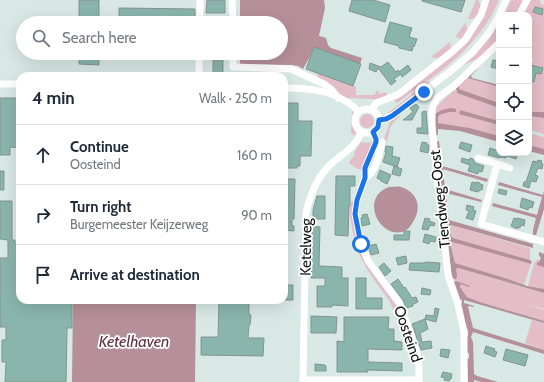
<!DOCTYPE html>
<html lang="en">
<head>
<meta charset="utf-8">
<style>
	:root { --surface:#fff; --page:#f2f2f3; --text:#1f2937; --muted:#747a83; --line:#e0e1e3 }
	body { margin:0; font-family:Cabin,sans-serif; background:var(--page); color:var(--text) }
	.controls { position:absolute; right:12px; top:12px; display:grid; overflow:hidden; border-radius:8px; box-shadow:0 4px 16px #0002 }
	.controls button { width:36px; height:36px; display:grid; place-items:center; padding:0; border:0; border-bottom:1px solid var(--line); background:var(--surface); color:var(--text); font:20px sans-serif }
	.stop { position:absolute; width:12px; height:12px; margin:-9px; border:3px solid #1a73e8; border-radius:50%; background:#fff }
	.stop.end { background:#1a73e8; border-color:#fff; box-shadow:0 1px 4px #0008 }
	.list { margin:0; padding:0; list-style:none }
	h2 { display:flex; justify-content:space-between; align-items:center; height:52px; margin:0; padding:0 16px; font-size:17px }
	h2 small { font-size:13px; font-weight:400; color:var(--muted) }
	.list li { display:grid; grid-template-columns:26px 1fr auto; gap:12px; align-items:center; box-sizing:border-box; height:60px; padding:0 16px; border-top:1px solid var(--line) }
	.list b { display:block; font-size:15px; white-space:nowrap }
	.list p { margin:0; font-size:13px; white-space:nowrap; color:var(--muted) }
	.list em { font-size:13px; font-style:normal; color:var(--muted) }
	.icon { flex:none; width:22px; height:22px; fill:none; stroke:currentColor; stroke-width:2; stroke-linecap:round; stroke-linejoin:round }
	.map { position:relative; flex:none; width:544px; height:382px; overflow:hidden }
	.search { position:absolute; background:var(--surface); box-shadow:0 4px 16px #0002; left:16px; top:16px; width:272px; height:44px; display:flex; align-items:center; gap:10px; box-sizing:border-box; padding:0 14px; border-radius:22px; color:var(--muted); font-size:15px }
	.panel { position:absolute; background:var(--surface); box-shadow:0 4px 16px #0002; left:16px; top:72px; width:272px; height:232px; border-radius:12px }
	.map>svg:first-child { display:block }
</style>
</head>
<body>
<div class="map">
<svg width="544" height="382" viewBox="0 0 544 382">
	<rect width="100%" height="100%" fill="#d8e8e4"/>
	<path fill="#e3bdc7" d="M476,0H478L481,6L476,18L468,19Z
		M489,0H499C493,13 486,26 476,37C455,64 424,83 397,103L394,100L452,56Z
		M511,0H524L516,15H504Z
		M530,0H540L541,4L544,5V112H529V71L530,70L533,59L529,58V15H522Z
		M466,22L467,30L462,39L455,37Z
		M499,23V41L485,55L459,67L486,42Z
		M450,42L451,50L440,59L431,57Z
		M318,73L356,87V95H374L378,90L379,94L386,92L387,96L375,100L373,99L347,98L342,96L336,90L318,78Z
		M468,78L499,87V103L459,89V86Z
		M429,81V84L396,110L388,114L389,112Z
		M454,90L456,91L457,93L499,108V121L460,110L459,113L499,125V136L470,128L438,123V118L439,115L449,112H455L451,108L435,114V108Z
		M352,110C354,115 352,117 352,121C353,126 356,130 355,136L351,133Z
		M360 121a7 7 0 1 1 14 0a7 7 0 1 1-14 0Z
		M400,115H401L393,123L389,129L390,130L386,143L383,142L390,122Z
		M529,116L544,118V134L529,130Z
		M529,133L544,137V149L529,145Z
		M361,142L367,143L373,142L362,170L356,168L349,163L350,161V160L355,155L354,153Z
		M351,201H357L358,238L392,297L404,321L411,341L397,318L390,302L368,271L360,256L353,233L350,216V204H351Z
		M451,225L530,248V260L453,238L451,236Z
		M451,242H452L531,264L524,285L505,278L455,263L451,247Z
		M537,260H540L537,264L544,267V290L528,286L534,263Z
		M457,268L544,293V309L526,304L544,310V321L480,302L467,297L460,287V286L461,284L469,287L455,282L454,279H456V269Z
		M532,320L544,323V350L525,343Z"/>
	<path fill="#b58f99" d="M240,0H324L325,8L319,36L326,38L328,45L331,48L362,58L360,64L315,48L303,69L298,66L291,65L240,64V53H281V23H240Z
		M487,58L471,76L472,78L499,85V87L468,78L459,86V89L499,103V108L457,93L456,88Z
		M451,108L456,109V112H449L439,115L438,118V123L470,128L499,136V142L460,131L438,129V135H435V114L442,110Z
		M460,110L499,121V125L459,114Z
		M529,112H544V118L529,116Z
		M439,141L442,166L488,179L487,182L443,169L445,189L482,200L481,202L446,193L449,220L533,244V248L451,225L450,226L451,236L453,238L530,260L532,262L531,264L452,242H451V247L455,263L505,278L527,286L544,289V293L458,268L456,269L457,276L456,279H454L452,277L448,248L449,243L447,239L435,142Z
		M529,145L544,149V155L529,151Z
		M499,182L543,195L544,191V209L536,235H533V230L536,218L492,206L493,203L537,215L542,197L498,185Z
		M389,187C393,187 398,186 401,187C420,193 422,211 411,225C409,228 406,231 402,232C378,237 360,197 389,187Z
		M539,252L544,254V267L537,265V263L539,262L541,258L539,255Z
		M456,281L470,286L469,287L461,284L460,286V287L467,297L480,302L544,321V323L464,300V303L474,306V307L469,306L468,307L473,328L544,350V354L473,332L471,337L473,342L474,374L477,376L498,382H482L474,380V382H468L467,359L469,358V354L465,349V338L468,336V331L463,320L460,305L462,303V300L459,299L454,284V282Z
		M73,300H196L195,382H72Z"/>
	<path fill="#8ab5ac" stroke="#84938f" d="M79,0H99V23H79Z
		M207,0H225V13H206Z
		M352,0H373L390,5L385,22L349,11Z
		M422,0H465L461,12L422,1Z
		M535,7L543,9L542,15L533,12Z
		M119,8L195,9V23H119Z
		M390,22L412,28L409,37L417,39L414,47L413,46L412,51L399,48V46L384,42Z
		M314,47L361,64L353,86L306,69Z
		M79,53H99V65L79,64Z
		M213,60H223V76H213Z
		M493,60L499,61V69L491,67Z
		M388,62L396,72L398,70L399,72L408,65L411,70L402,77L401,74L394,79L396,81L391,85L378,68L376,72L369,69L370,63L381,67Z
		M530,65L543,68L541,74L536,73L534,82L529,81V70Z
		M0,98H20V148L10,147V155H0Z
		M284,103H298V121H312L311,156H300V166H297V168H284Z
		M416,104L419,107L412,120H403L413,112L410,108Z
		M426,111L428,134L417,133V128H422V112Z
		M422,142L427,143V145H429L428,153L420,151Z
		M461,142L472,145L470,152L459,148Z
		M386,146L393,147L392,156L400,158L397,167L383,162L386,152H385Z
		M490,148L499,151V153H518L516,159L507,156L506,158L500,157V158L488,155Z
		M462,158L469,160L470,158L473,159L475,163L484,166L482,172L479,171L478,174L468,171L470,165L461,162Z
		M538,160L542,161L541,163L543,164L542,169L538,168L535,175L538,176L536,182L531,181L529,188L523,186L524,182H526L533,161L537,162Z
		M394,166L402,169L400,176L392,174Z
		M380,170L391,175L387,184L381,181V180L377,178Z
		M0,171H4V190H0Z
		M336,176H355V186H350V206H349L348,236L335,235Z
		M284,179H295L294,219H292V226H294V231L284,230Z
		M472,182L476,183V182L480,183V184L483,185L482,190H480L478,192L470,190Z
		M499,189L507,191L506,195L498,193Z
		M317,196H325V219H313V210Z
		M522,198L534,202L532,208L529,207L528,210L520,207Z
		M0,201H12V240H15V244H19V245H20V300H72V328H67L66,382H5L6,362H2V340H6V327H0V258H8V240L0,239Z
		M467,205L474,207L473,210L476,211L473,220L466,218L469,211L466,210Z
		M367,214L370,224L362,226L361,218L363,217L362,215Z
		M425,218L430,219L429,221L435,223L434,226L430,225L428,230L422,229Z
		M514,218L517,219V218L525,220L524,226L521,225L520,228L517,227V229L511,226Z
		M312,226L320,227L319,266L342,267V278H348V306L332,305V307H317V286H325V278H311Z
		M404,231H410L409,240H394V235H404Z
		M425,234L436,237L435,242L430,241L429,244L423,242Z
		M376,244L379,253L371,255L368,246Z
		M406,256L407,263L398,265L396,258Z
		M425,262L440,263L439,272L409,270L410,263H425Z
		M384,263L391,271L385,276L379,267Z
		M356,278H366V298H382V309H356Z
		M398,279L404,288L405,287L412,298L416,297L418,302L413,304V306L406,308L403,300L391,284Z
		M284,285H293V300H285Z
		M422,288L431,290L430,295L421,294Z
		M219,300H249V315H251L250,325H249L248,338H264L263,356L201,355V337H218Z
		M435,308L439,309L436,322L425,319L426,315L434,316Z
		M311,316L337,317L336,333H311Z
		M344,317H389L388,329H394V341L402,342V350L368,349V362L402,363V371L367,370L368,372H337V341L344,342Z
		M425,319L428,329L420,333L422,342L431,341L432,348L421,350L412,324Z
		M486,346L495,349L494,351L497,352L495,357L484,353Z
		M441,349L450,350L448,358L440,356Z
		M506,349L528,355L525,366L503,360Z
		M315,364L325,365V366H326V371H315Z
		M443,372L452,374L451,379H450L449,381L444,380L445,378L441,377Z"/>
	<g fill="none" stroke-linecap="round" stroke-linejoin="round">
		<path stroke="#fff" stroke-width="7" d="M232,0L233,23
			M499,15L506,0
			M519,15L527,0
			M200,23V0
			M233,53V67L291,69L324,84L332,90L338,98
			M199,76V53
			M0,84H20
			M284,88C291,88 299,88 306,89C325,90 346,98 359,112
			M355 121a12 12 0 1 1 24 0a12 12 0 1 1-24 0Z
			M372,110L376,103L392,97L399,94L453,51L465,40L481,15L486,0
			M379,120L386,119L392,116L452,70L473,52L488,34L499,16
			M373,132L376,139V142L365,168V178L357,200L355,214L361,244L368,261L399,303L410,332L417,353L419,366V382
			M478,158L510,168
			M497,165L481,224L544,242
			M365,178C377,171 379,154 382,142
			M303,380H419
			M303,382L306,213C310,195 317,176 332,163C344,153 355,147 362,132
			M464,382V332L457,301L448,275L440,200L437,179L432,125V113L433,106L437,98L455,85L499,43"/>
	</g>
	<g fill="none" stroke-linecap="round" stroke-linejoin="round">
		<path stroke="#1a73e8" stroke-width="5" d="M361,244L355,214L357,200L365,178V168L376,142V139L373,132L378,127L379,120L386,119L392,116L424,92"/>
	</g>
	<g text-anchor="middle" stroke-width="3.5" stroke-linejoin="round" paint-order="stroke">
		<g font-size="15" fill="#0c1210" stroke="#fff">
			<text transform="translate(440 199) rotate(-96)" y="5">Tiendweg-Oost</text>
			<text transform="translate(306 247) rotate(-89)" y="5">Ketelweg</text>
			<text transform="translate(408 334) rotate(71)" y="5">Oosteind</text>
		</g>
		<g font-size="16" font-style="italic" fill="#632e3f" stroke="#fff">
			<text x="134" y="347">Ketelhaven</text>
		</g>
	</g>
</svg>
<div class="controls">
<button>+</button>
<button>−</button>
<button><svg class="icon" aria-label="locate" viewBox="0 0 24 24"><circle cx="12" cy="12" r="6"/><path d="M12 2v4M12 18v4M2 12h4M18 12h4"/></svg></button>
<button><svg class="icon" aria-label="layers" viewBox="0 0 24 24"><path d="M12 4l9 5-9 5-9-5zM3 14l9 5 9-5"/></svg></button>
</div>
<div class="stop" style="left:361px;top:244px"></div>
<div class="stop end" style="left:424px;top:92px"></div>
<div class="search"><svg class="icon" aria-label="search" viewBox="0 0 24 24"><circle cx="10" cy="10" r="6"/><path d="M15 15l6 6"/></svg>Search here</div>
<section class="panel">
<h2>4 min<small>Walk · 250 m</small></h2>
<ul class="list">
<li><svg class="icon" aria-label="ahead" viewBox="0 0 24 24"><path d="M12 20V5M6 11l6-6 6 6"/></svg><div><b>Continue</b><p>Oosteind</p></div><em>160 m</em></li>
<li><svg class="icon" aria-label="right" viewBox="0 0 24 24"><path d="M7 20v-9h11M14 6l5 5-5 5"/></svg><div><b>Turn right</b><p>Burgemeester Keijzerweg</p></div><em>90 m</em></li>
<li><svg class="icon" aria-label="arrive" viewBox="0 0 24 24"><path d="M6 21V4h12l-3 4 3 4H6"/></svg><div><b>Arrive at destination</b></div></li>
</ul>
</section>
</div>
</body>
</html>
